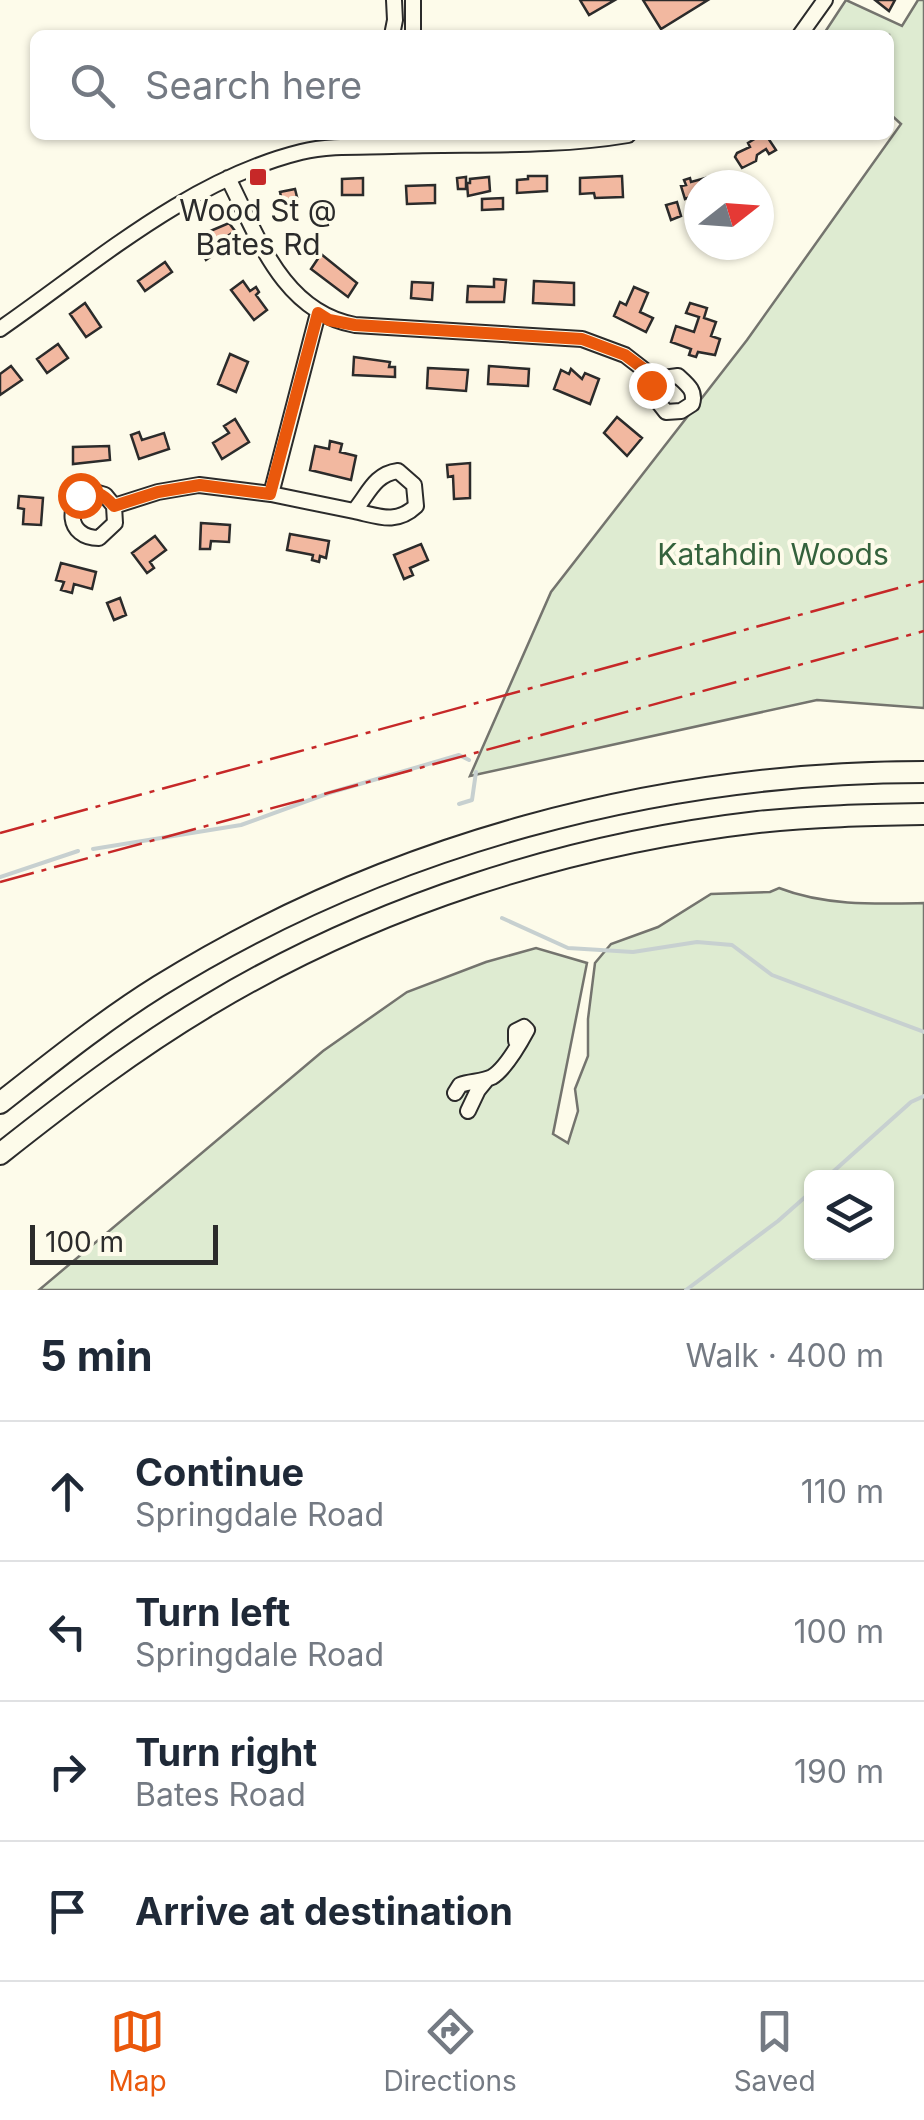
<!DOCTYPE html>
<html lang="en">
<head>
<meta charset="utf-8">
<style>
	:root { --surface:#fff; --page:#f2f2f3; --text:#1f2937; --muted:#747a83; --line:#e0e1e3; --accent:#ea580c }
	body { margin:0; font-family:Inter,sans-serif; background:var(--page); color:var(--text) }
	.controls { position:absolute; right:30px; bottom:30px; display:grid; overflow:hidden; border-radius:15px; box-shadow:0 2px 8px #0004 }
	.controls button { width:90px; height:90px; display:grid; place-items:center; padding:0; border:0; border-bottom:2px solid var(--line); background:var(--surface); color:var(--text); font:50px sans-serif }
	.compass { position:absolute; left:684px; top:170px; width:90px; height:90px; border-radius:50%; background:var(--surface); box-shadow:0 2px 8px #0004; rotate:73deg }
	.scale { position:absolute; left:30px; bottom:25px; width:188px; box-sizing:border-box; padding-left:10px; border:5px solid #2b2b2b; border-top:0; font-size:28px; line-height:35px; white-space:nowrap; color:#2b2b2b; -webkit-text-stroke:8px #fdfbea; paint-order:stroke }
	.stop { position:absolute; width:30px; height:30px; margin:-22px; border:8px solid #ea580c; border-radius:50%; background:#fff }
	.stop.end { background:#ea580c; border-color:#fff; box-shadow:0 2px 10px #0008 }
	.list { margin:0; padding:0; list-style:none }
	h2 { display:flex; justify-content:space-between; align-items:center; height:130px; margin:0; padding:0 40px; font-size:42px }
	h2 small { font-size:32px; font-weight:400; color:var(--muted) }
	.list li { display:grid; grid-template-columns:65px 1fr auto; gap:30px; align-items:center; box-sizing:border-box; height:140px; padding:0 40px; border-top:2px solid var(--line) }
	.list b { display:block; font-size:38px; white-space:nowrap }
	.list p { margin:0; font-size:32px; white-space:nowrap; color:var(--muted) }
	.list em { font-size:32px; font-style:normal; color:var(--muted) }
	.icon { flex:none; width:55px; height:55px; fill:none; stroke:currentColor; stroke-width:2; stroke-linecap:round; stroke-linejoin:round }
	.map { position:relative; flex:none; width:924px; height:1290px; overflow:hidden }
	.search { position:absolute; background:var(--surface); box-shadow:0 2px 8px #0004; left:30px; right:30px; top:30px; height:110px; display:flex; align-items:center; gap:25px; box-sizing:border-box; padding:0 35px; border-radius:15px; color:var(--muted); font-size:38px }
	.sheet { height:690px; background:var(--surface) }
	nav { display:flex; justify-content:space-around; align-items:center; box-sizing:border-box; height:140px; border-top:2px solid var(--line); background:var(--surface); font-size:28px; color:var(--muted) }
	nav a { display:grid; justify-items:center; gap:5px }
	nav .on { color:var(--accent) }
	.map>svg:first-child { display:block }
</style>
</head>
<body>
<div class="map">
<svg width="924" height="1290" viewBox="0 0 924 1290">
	<rect width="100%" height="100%" fill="#fdfbea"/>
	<path fill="#deebd1" stroke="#74746e" stroke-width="2.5" fill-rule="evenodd" d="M846,0L902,26L918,0H924V708L817,700L470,776L551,592L747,340L901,124L889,113V35H823Z
		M779,888C825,906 876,904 924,903V1290H39L323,1051L407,992L486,962L536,948L587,963L553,1134L568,1143L578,1111L575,1089L588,1056V1019L595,963L611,944L658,927L711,894L770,892ZM812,1178H886V1252H812Z"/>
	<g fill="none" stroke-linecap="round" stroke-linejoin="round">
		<path stroke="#c7d0d0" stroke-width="4" d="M459,804L472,800L476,772
			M93,849L241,825L329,793L459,755L469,760
			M0,877L78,851
			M502,918L568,948L633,952L697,942L732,945L772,975L924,1032
			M826,1178L911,1102L924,1096
			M686,1290L778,1221L812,1191"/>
	</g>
	<path fill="#f2b8a0" stroke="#2b2b2b" stroke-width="2.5" d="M580,0H615L589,15Z
		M643,0H708L661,29Z
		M875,0H895L889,11Z
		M761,135H766L776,150L769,154L766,149L757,155L756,161L742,168L735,157L737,153L750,147L748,143Z
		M528,176H547V191L517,193V180L528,179Z
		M622,176L623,197L595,198L594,193L580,194V178Z
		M466,177V189H458L457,178Z
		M489,177L490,191L468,196L467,183H470V179Z
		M709,177L711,185H699V201L692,204L690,197L685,199L681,186L686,185L684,180L690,178L691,182Z
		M363,178V195H342V179Z
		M435,185V203L407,204L406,186Z
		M295,189L297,197L282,201L280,192Z
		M503,198V209L482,210V199Z
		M677,202L681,216L671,220L666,205Z
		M229,223L235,231L214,245L219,251L206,260L198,244L211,235L208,232Z
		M321,254L357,283L348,297L311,269Z
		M165,262L172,272L145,291L138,281Z
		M494,279L506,280L504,302H467L468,286L494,287Z
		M243,281L250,291L256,287L259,292L256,295L267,310L254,320L231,290Z
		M534,281L574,283V305L533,303Z
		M412,282L433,283L432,300L411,298Z
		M634,287L648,293L640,312L653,318L646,332L614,316L620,302L626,305Z
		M85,303L101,327L86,337L70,314Z
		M690,303L707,308L704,318L716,322L711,336L720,339L715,355L698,352L696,357L689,355L691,349L671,342L676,326L694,332L699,317L686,313Z
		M58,344L68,358L47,373L37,359Z
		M230,354L248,362L236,392L218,384Z
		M354,357L390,362L389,367H395V377L353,375Z
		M11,366L22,380L0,395V374Z
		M489,366L529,369L528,386L488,384Z
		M428,368L468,370L466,391L427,388Z
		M571,369L582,379L585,373L599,379L590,404L554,389L561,370L569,374Z
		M617,417L642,438L627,456L604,433Z
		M235,419L249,442L222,459L213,443L229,433L224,426Z
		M139,432L142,440L164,433L169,449L139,459L131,435Z
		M330,441L342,444L340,452L356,456L351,480L310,470L315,446L329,449Z
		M109,446L110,460L73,464V447Z
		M470,463V498L454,499L453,476L448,477L447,465Z
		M19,496L43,498L41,525L23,524L24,509L18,508Z
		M201,523L230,525L229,542L211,541L210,549H200Z
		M290,534L329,541L326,558L320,556L319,562L312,560L313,555L287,550Z
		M155,536L166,550L150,562L154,568L147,573L132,553Z
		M421,544L428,560L410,568L413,575L404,579L394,555Z
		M61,563L96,572L92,589L74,584L72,593L61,590L64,582L56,580Z
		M120,598L126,615L114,620L107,603Z"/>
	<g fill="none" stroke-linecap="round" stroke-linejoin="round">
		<g stroke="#2b2b2b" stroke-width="18">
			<path id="minor" d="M413,0V35
				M392,35L395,20L394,0
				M800,35L825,0
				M228,178C258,237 283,312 355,325L582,339L625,355L656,379L651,385L655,398L666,412L681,411L692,404C696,391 688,385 678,376L656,379
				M318,313L271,494L354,511C368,495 374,474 398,471L414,485L416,506C396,525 378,516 354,511
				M0,329C94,264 188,180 301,152C330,145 363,147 392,146C471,143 551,148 628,135
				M114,506L115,523L99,538C66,538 64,501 92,491L105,495L114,506L158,492L199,485L271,494
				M455,1093L460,1085C470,1081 482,1082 492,1077C505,1069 520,1043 527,1030L524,1027L516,1031V1041
				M468,1111L478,1090L487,1079"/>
		</g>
		<g stroke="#2b2b2b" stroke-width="24">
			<path id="highway" d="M0,1103C51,1063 103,1021 159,986C386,845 657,772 924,772
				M0,1154C67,1101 135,1049 209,1005C374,906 567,844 758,822C813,816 869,815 924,814"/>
		</g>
		<use href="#minor" stroke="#fdfbea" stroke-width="14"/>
		<use href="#highway" stroke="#fdfbea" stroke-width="20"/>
		<path stroke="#c62828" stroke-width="2.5" stroke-dasharray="35 8 5 8" stroke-linecap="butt" d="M0,833L924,581
			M0,882L924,631"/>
	</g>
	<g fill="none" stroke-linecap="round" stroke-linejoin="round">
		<path stroke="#ea580c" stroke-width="12" d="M80,495C96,489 103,494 114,506L158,492L200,485L270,494L318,313L329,320L355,325L582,339L625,355L656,378L651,385"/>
	</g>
	<rect fill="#c62828" stroke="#fdfbea" stroke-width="4" x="248" y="167" width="20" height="20" rx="5"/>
	<g text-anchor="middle" stroke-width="8" stroke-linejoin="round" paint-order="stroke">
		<g font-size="30" fill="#2b2b2b" stroke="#fdfbea">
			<text x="258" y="221">Wood St @<tspan x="258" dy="34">Bates Rd</tspan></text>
		</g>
		<g font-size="30" fill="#34623c" stroke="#fdfbea">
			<text x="773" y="565">Katahdin Woods</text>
		</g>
	</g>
</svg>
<div class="controls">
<button><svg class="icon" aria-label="layers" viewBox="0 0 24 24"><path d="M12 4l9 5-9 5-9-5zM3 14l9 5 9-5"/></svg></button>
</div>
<svg class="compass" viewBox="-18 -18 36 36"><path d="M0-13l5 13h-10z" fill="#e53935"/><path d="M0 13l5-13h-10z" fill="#747a83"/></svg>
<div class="scale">100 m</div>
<div class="stop" style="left:80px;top:495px"></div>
<div class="stop end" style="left:651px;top:385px"></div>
<div class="search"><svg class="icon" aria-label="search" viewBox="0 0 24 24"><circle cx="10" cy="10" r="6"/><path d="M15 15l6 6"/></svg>Search here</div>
</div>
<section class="sheet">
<h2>5 min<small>Walk · 400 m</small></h2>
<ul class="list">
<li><svg class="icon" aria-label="ahead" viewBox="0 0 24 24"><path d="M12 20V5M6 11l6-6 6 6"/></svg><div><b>Continue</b><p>Springdale Road</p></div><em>110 m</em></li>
<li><svg class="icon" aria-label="left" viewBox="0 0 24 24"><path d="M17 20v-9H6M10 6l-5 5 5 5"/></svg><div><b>Turn left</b><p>Springdale Road</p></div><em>100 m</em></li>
<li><svg class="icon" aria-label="right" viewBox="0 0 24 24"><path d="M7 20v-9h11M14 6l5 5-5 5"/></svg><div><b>Turn right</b><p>Bates Road</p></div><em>190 m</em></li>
<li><svg class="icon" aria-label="arrive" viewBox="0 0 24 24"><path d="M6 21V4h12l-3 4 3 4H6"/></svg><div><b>Arrive at destination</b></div></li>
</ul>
</section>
<nav>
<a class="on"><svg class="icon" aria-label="map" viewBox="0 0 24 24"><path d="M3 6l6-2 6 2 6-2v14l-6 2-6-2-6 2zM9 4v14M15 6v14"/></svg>Map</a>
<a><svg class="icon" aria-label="directions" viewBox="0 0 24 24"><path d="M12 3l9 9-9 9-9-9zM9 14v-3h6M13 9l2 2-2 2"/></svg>Directions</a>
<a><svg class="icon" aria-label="saved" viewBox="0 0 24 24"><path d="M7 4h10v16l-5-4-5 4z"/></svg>Saved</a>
</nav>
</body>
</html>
